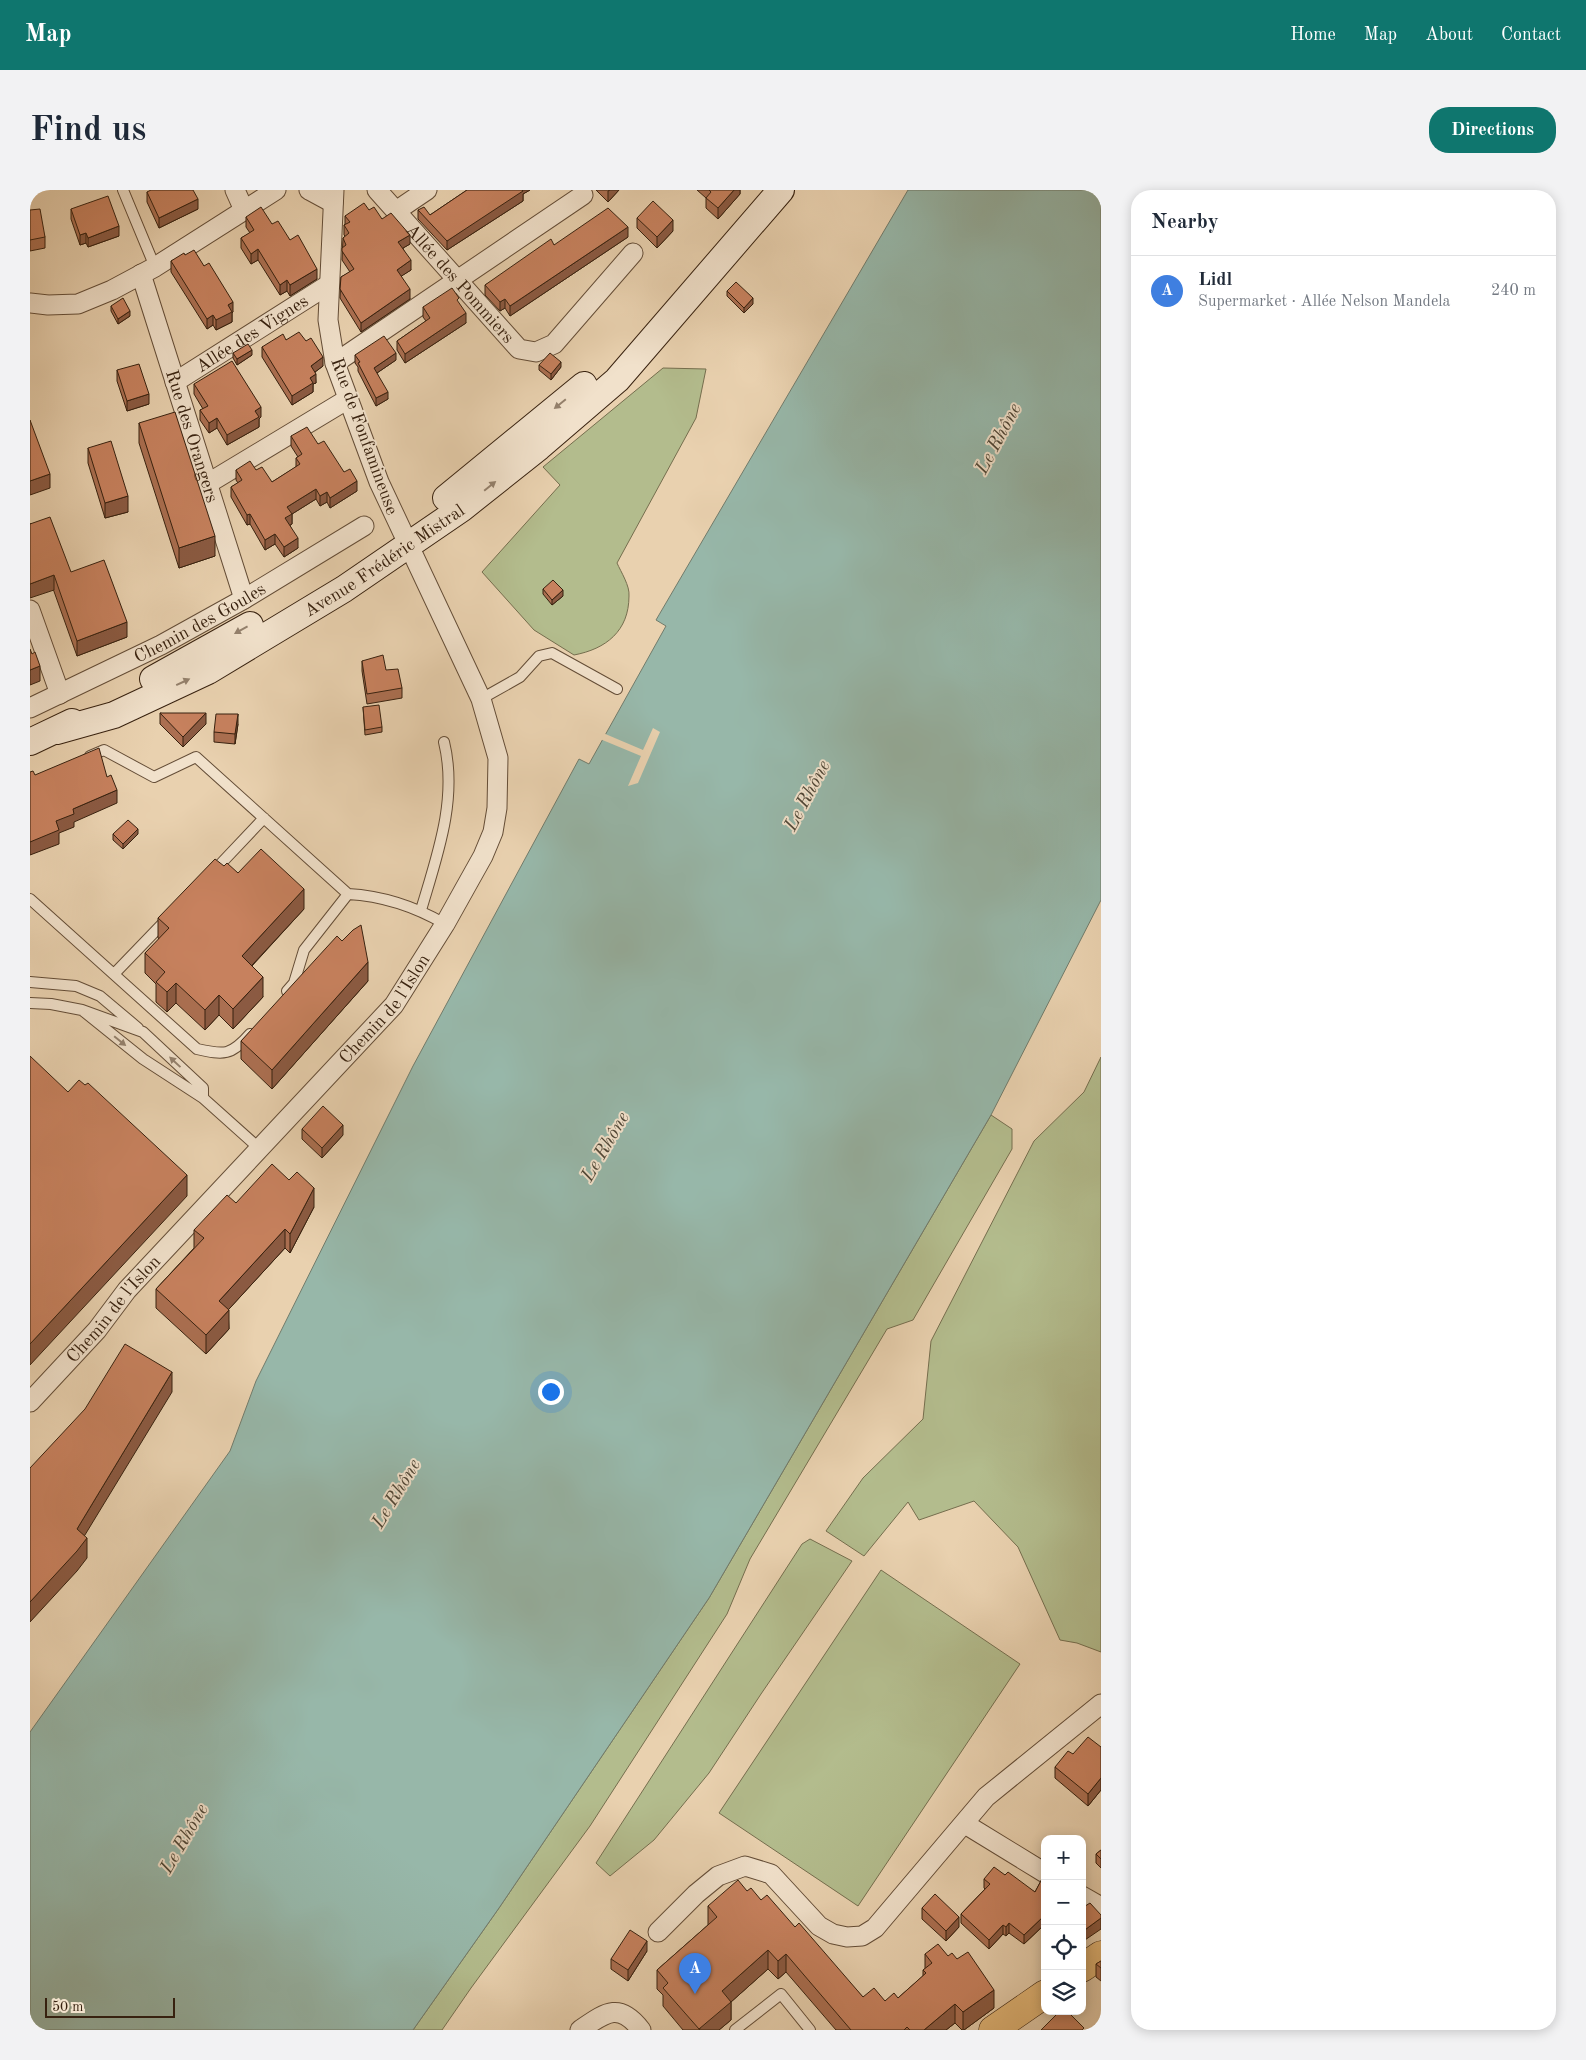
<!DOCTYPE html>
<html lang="en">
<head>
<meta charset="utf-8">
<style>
	:root { --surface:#fff; --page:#f2f2f3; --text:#1f2937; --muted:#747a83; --line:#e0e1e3; --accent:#0f766e }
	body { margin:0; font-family:"Old Standard TT",serif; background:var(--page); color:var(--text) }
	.controls { position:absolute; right:15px; bottom:15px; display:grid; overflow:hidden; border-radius:10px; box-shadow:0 2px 12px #0003 }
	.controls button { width:45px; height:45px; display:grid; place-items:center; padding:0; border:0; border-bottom:1px solid var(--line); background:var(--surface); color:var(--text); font:25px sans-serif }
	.scale { position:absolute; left:15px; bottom:12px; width:130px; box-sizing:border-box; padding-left:5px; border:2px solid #37210f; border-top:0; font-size:14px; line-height:18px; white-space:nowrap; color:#37210f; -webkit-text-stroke:4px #f1e1cb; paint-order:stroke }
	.you { position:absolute; left:520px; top:1201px; width:18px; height:18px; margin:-12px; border:4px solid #fff; border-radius:50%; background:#1a73e8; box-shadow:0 0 0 8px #1a73e833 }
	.badge { display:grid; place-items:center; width:32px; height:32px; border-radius:50%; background:var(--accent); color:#fff; font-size:16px; font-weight:700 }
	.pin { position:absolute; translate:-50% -41px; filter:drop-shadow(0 1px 2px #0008) }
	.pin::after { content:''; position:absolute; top:26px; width:18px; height:15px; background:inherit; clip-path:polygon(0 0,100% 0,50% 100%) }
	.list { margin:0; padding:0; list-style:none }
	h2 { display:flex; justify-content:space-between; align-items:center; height:65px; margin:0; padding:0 20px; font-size:21px }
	h2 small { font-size:16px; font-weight:400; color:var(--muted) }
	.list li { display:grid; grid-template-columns:32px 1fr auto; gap:15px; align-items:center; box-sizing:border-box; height:70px; padding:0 20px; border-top:1px solid var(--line) }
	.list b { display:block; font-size:19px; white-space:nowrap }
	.list p { margin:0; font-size:16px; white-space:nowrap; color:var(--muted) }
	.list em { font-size:16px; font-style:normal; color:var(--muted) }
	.icon { flex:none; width:28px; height:28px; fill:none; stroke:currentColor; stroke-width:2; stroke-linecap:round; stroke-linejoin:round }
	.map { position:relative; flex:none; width:1071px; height:1840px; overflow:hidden; border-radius:20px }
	header { display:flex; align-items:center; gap:30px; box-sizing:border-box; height:70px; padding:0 25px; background:var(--accent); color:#fff }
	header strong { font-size:24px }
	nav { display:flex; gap:28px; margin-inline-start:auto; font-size:18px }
	.intro { display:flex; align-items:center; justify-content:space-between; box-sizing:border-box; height:120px; padding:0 30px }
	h1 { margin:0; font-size:35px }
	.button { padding:12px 22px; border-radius:20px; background:var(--accent); color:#fff; font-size:18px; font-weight:700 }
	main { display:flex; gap:30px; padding:0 30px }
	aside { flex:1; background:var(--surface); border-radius:20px; box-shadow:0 2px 12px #0003 }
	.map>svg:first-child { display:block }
</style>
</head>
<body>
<header>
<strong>Map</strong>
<nav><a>Home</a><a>Map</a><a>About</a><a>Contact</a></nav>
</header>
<div class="intro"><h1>Find us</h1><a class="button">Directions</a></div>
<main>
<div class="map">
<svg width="1071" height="1840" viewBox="0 0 1071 1840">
	<rect width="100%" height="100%" fill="#e9d1af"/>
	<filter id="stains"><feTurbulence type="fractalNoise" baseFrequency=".004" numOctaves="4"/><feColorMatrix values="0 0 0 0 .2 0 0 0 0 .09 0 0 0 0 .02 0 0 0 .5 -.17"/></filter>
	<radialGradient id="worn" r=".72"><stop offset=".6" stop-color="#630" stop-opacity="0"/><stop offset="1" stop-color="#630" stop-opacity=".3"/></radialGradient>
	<path fill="#b3bc8d" stroke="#756e4e" d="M633,178L676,179L666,228L587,373C591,382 600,396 599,406C599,441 576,459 544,465L504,440L452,382L530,295L513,277Z
		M1071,867V1462L1047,1453L1030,1450L988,1357L944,1311L889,1330L878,1312L834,1366L796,1341L833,1288L893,1229L901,1151L1004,951L1054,902Z
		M961,925L982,939V959L883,1130L857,1139L720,1369L697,1424L560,1636L441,1798L412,1840H383L469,1718L679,1408Z
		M780,1349L822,1371L731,1504L679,1583L624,1650L580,1686L566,1673L772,1354Z
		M851,1380L990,1474L828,1716L689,1623Z"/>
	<path fill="#97b7a9" stroke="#717b6b" d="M878,0H1071V710L961,925L679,1408L469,1718L383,1840H0V1542L200,1261L226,1191L383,876L549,569L559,574L636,436L626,430Z"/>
	<path fill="#e9d1af" d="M623,538L630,542L608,593L598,596L611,566L570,549L573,543L613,560Z"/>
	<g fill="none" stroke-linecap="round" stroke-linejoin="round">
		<g stroke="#644d37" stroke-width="12">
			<path id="service" d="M93,0L125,77
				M451,509L490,487L509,466L522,463L587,499
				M60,566L74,560L124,587L166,567L318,704C354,706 384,716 415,734
				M182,683L234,628
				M0,709L167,859C194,865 201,866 220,844
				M391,720C407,666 428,609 414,552
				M84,784L137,729
				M0,792L46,796L70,806L108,838
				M257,801L264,793L274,760L318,704
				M0,813L21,814L52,820L113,842L173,898V908
				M52,820L113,869L173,908L230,959
				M705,1840L751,1804L780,1840"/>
		</g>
		<g stroke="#644d37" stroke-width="21">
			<g id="minor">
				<path d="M205,0L214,20"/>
				<path d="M279,0L303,13"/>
				<path id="s1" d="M347,0L489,159L506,162L524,154L603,63"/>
				<path d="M366,21L397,0"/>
				<path id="s2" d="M111,84L214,409"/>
				<path d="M0,113L18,115L48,114L82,100L125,77L246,0"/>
				<path d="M305,173L553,5"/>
				<path id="s3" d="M145,192L298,95"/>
				<path d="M177,294L318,209"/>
				<path d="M0,420L30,504"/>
				<path id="s4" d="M0,518L131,455L214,409L334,336"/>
				<path id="s5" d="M0,1212L67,1140L97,1100L364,815L415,734L453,666L463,642L467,618L468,568L451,509L349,292L305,173L298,130L304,0"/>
				<path d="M935,1634L1015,1683"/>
				<path d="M1052,1706L1071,1717"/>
				<path d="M628,1742L666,1704L688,1686L715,1676L741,1684L789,1736L803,1744L817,1747L832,1746L845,1738L956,1607L1071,1514"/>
				<path d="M550,1840C575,1823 589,1811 611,1840"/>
			</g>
		</g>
		<g stroke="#37210f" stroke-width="28">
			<g id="secondary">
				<path d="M416,308L554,195"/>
				<path d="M123,489L220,435"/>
				<path id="s6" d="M27,541L84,525L178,481L314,399L431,319L509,257L587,190L751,0"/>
				<path d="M0,552L42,532"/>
			</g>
		</g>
		<g stroke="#37210f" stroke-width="29">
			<path id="primary" d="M1052,1778L1071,1765
				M963,1840L1015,1804"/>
		</g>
		<use href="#service" stroke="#f1e1cb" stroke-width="10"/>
		<use href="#minor" stroke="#f1e1cb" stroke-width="19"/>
		<use href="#secondary" stroke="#f1e1cb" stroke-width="26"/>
		<use href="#primary" stroke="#e4b878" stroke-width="28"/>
	</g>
	<path fill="#ab6f51" stroke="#37210f" d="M437,0H500L493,4V11L417,60L388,29V20L400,25Z
		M566,0H589L578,12Z
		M667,0H710V4L688,29L676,18V8Z
		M117,2L168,19L129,38L117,12Z
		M41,19L89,46L58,57L56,53L50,55L41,29Z
		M0,20L15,47V58L0,61Z
		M339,20L352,29L380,54L373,58L381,80L371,86L380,109L331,142L310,108L311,87L320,82L312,70L313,48L315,46L314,45V35L315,34V26Z
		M216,27L242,34L260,50L287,89L260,106L257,101L250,105L228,70L221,74L211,58V48L220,43L216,37Z
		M607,28L643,41L627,58L607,38Z
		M598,47L480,126L475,118L470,121L455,105V95L524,55Z
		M155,65L174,76L203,122L202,123V132L186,140L183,135L177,139L141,82V71Z
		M697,101L723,114L714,123L697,106Z
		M429,114L436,133L375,173L367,160V151L396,131L393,127V117Z
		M81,116L100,126L88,134L81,121Z
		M256,150L276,151L293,176L285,182L286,193L283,194V202L262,215L232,167V157Z
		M203,163L222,165L207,175L203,168Z
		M325,165L366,170L347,183L358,209L346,216L328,181V177L325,173Z
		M509,175L531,177L521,190L509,180Z
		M87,180L119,214L97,221L87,191Z
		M164,194L231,227L229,229V237L197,255L187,238L179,243L170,230V220L173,219L164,204Z
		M109,233L185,366L149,378L109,253Z
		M261,246L288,254L314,282L327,301L300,318L297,312L290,316L286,309L262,324V334L260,335L268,358L254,367L245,354L235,360L220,334L217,335L201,307V297L208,293L206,290V280H226L242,292L266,277V268L268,267L261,256Z
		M58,258L98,322L75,328L58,273Z
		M0,334L41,382L97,447L47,466Z
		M513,399L533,406L522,415L513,404Z
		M332,471L356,480L372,498V508L337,514L332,481Z
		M333,517L352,537V542L335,545Z
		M130,523L176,534L153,557L130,534Z
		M208,534L205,554L184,552V542Z
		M83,644H108L93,659L83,650Z
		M194,676L208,683L274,719L222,776L233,807L203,839L189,825L175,840L146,813L137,822L126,812V794L115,783V763L129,749L128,748V728Z
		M312,751L338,791L242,899L211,869V851Z
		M272,939L313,945L292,968L272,949Z
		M206,1013L284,1017L260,1063L255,1058L198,1120L199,1139L176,1164L126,1118V1099L164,1058V1040Z
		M1071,1557V1600L1058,1616L1025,1588V1577L1043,1564Z
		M1071,1660V1678L1066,1673V1664Z
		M1015,1684V1734L994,1754L979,1743L976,1746L973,1744L959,1759L931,1733V1724L955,1699L954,1698V1689L975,1685L1005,1702Z
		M717,1701L731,1710L765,1737L833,1807L855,1811L868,1808L893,1786V1780L895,1779V1764L964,1818L934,1840H932L925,1833L916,1840H806L756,1782L748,1789L738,1779L701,1812V1830L689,1840H653L633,1816V1805L627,1799V1780L678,1735V1716Z
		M892,1718L929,1737L916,1751L892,1729Z
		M617,1761L598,1791L581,1779V1769Z
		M1071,1771V1791L1066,1787V1774Z"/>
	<path fill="#8b5a42" stroke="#37210f" d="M490,0H500L493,4V11L417,60V51Z
		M580,0H589L578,12V1Z
		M704,0H710V4L688,29V18Z
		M168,9V19L129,38V28Z
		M643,30V41L627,58V47Z
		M89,36V46L58,57V48Z
		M598,37V47L480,126V116Z
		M56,43V53L50,55V45Z
		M380,45V54L368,61V52Z
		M228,59V70L221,74V64Z
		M381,70V80L367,89V80Z
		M287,79V89L260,106V95Z
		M257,90V101L250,105V95Z
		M380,99V109L331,142V133Z
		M723,108V114L714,123V118Z
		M475,109V118L470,121V112Z
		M203,112V122L202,123V132L186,140V130L198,115Z
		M100,121V126L88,134V129Z
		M436,123V133L375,173V164Z
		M183,125V135L177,139V129Z
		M222,160V165L207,175V169Z
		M366,163V170L344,185V178Z
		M293,167V176L281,185V176Z
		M531,172V177L521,190V184Z
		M286,184V193L283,194V202L262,215V206L280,188Z
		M358,202V209L346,216V208Z
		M119,204V214L97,221V211Z
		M231,217V227L229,229V237L197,255V245L225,221Z
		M187,228V238L179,243V233Z
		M20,284V298L0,305V291Z
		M327,291V301L300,318V308Z
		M286,299V309L262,324V334L255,338V328L257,317Z
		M297,302V312L290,316V306Z
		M98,306V322L75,328V313Z
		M220,324V334L217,335V325Z
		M245,344V354L235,360V350Z
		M185,346V366L149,378V358Z
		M268,348V358L254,367V357Z
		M24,385V400L0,408V394Z
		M533,400V406L522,415V410Z
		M97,432V447L47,466V451Z
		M10,476V491L0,495V480Z
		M176,523V534L153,557V547Z
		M208,524V534L205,554V544Z
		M87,600V613L44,632V637L29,643V654L0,665V652L26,631L43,619Z
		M108,639V644L93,659V654Z
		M274,699V719L212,786V766Z
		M338,772V791L242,899V880Z
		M233,787V807L203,839V819Z
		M146,793V813L137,822V802Z
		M189,805V825L175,840V820Z
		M313,935V945L292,968V958Z
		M157,985V1006L0,1175V1154Z
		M284,998V1017L260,1063V1044Z
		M255,1039V1058L189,1130V1111Z
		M199,1120V1139L176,1164V1145Z
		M142,1182V1202L47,1358V1339Z
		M57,1348V1368L47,1381L0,1432V1412Z
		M1071,1588V1600L1058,1616V1604Z
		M1015,1725V1734L994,1754V1745Z
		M929,1727V1737L916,1751V1741Z
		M1071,1728V1739L1052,1752V1742Z
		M979,1733V1743L976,1746V1737Z
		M973,1735V1744L959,1759V1750Z
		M617,1751V1761L598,1791V1780Z
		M738,1760V1779L701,1812V1830L689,1840H669L692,1801Z
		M756,1764V1782L748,1789V1771Z
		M964,1800V1818L934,1840H933V1822Z
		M925,1814V1833L916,1840H894Z"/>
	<path fill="#c7815e" stroke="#37210f" d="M121,0H163L168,9L129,28L117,2Z
		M437,0H492L493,1L417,51L388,20L394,17L400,25Z
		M679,0H704L688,18L676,8L681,2Z
		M78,6L89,36L58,48L56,43L50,45L41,19Z
		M623,11L643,30L627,47L607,28Z
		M334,13L339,20L344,17L352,29L361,23L380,45L368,52L381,70L367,80L380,99L331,133L310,99L311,87L324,79L312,61V58L316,55L313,48L319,43L314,35L320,32L315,26Z
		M231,17L242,34L248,31L260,50L268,45L287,79L260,95L257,90L250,95L228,59L221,64L211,48L224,40L216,27Z
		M578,18L598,37L480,116L475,109L470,112L455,95L521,49L524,55Z
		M10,19L15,47L0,50V20Z
		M164,60L174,76L179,73L203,112L198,115L202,122L186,130L183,125L177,129L141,71L154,63L155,65Z
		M706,92L723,108L714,118L697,101Z
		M422,98L429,108L427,110L436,123L375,164L367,151L400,128L393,117Z
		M93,108L100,121L88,129L81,116Z
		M269,142L276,151L281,148L293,167L281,176L286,184L280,188L283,193L262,206L232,157L253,144L256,150Z
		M354,146L366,163L344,178L358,202L346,208L328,173L330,172L325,165Z
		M218,154L222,160L207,169L203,163Z
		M520,163L531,172L521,184L509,175Z
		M202,171L231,217L225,221L229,227L197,245L187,228L179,233L170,220L178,216L164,194Z
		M109,174L119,204L97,211L87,180Z
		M145,222L185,346L149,358L109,233Z
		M0,230L20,284L0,291Z
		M277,237L288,254L294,251L314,282L320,279L327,291L300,308L297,302L290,306L286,299L257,317L262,324L255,328L268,348L254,357L245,344L235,350L220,324L217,325L201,297L212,290L206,280L220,271L226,280L232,277L242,292L270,274L266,268L272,264L261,246Z
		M81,251L98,306L75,313L58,258Z
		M20,327L41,382L74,370L97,432L47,451L24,385L0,394V333V334Z
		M523,390L533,400L522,410L513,399Z
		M0,459L2,464L5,462L10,476L0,480Z
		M353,465L356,480L368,479L372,498L337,504L332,471Z
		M349,515L352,537L335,540L333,517Z
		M130,523H176L153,547Z
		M186,524H208L205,544L184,542Z
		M69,558L77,587L81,585L87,600L43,619L44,624L26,631L29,640L0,652V582L3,581L5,585Z
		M98,630L108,639L93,654L83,644Z
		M231,659L274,699L212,766L233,787L203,819L189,805L175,820L146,793L137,802L126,792L135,782L115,763L139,738L128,728L185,669L194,676L197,673L208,683Z
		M331,735L338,772L242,880L211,851L307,746L312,751L323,740Z
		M0,866L38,902L49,890L55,895L58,893L157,985L0,1154Z
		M293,916L313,935L292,958L272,939Z
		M242,974L259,990L267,982L284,998L260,1044L255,1039L189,1111L199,1120L176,1145L126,1099L174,1048L164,1040L197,1005L206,1013Z
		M95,1154L142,1182L47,1339L57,1348L47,1361L0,1412V1278L55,1219Z
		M1058,1547L1071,1557V1588L1058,1604L1025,1577L1038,1561L1043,1564Z
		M1071,1660V1669L1066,1664Z
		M964,1677L975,1685L978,1682L1005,1702L1014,1685L1015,1684V1725L994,1745L979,1733L976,1737L973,1735L959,1750L931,1724L960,1694L954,1689Z
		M708,1690L717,1701L721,1698L731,1710L737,1705L765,1737L769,1733L833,1807L844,1798L855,1811L864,1803L868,1808L896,1783L893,1780L902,1773L895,1764L908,1754L918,1766L922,1763L927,1769L938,1762L964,1800L933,1822L925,1814L894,1840H880L877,1837L874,1840H821L756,1764L748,1771L738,1760L692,1801L701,1812L669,1839L633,1798L638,1793L627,1780L687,1727L678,1716Z
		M905,1704L929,1727L916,1741L892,1718Z
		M1060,1713L1071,1725V1728L1052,1742V1718Z
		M600,1740L617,1751L598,1780L581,1769Z
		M1071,1771V1778L1066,1774Z
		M1030,1821H1037L1054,1838L1052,1840H1011Z"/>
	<defs><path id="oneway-solid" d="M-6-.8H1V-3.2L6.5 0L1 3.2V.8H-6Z" transform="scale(1.25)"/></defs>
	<g fill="#94816d">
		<use href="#oneway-solid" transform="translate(530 214) rotate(141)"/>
		<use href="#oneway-solid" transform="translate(460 296) rotate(-39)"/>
		<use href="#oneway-solid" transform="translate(211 440) rotate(151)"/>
		<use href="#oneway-solid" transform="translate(153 492) rotate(-25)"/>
		<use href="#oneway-solid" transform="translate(90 851) rotate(39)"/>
		<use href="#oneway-solid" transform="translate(145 872) rotate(-137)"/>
	</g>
	<g text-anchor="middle" stroke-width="4" stroke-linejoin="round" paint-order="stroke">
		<g font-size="18" fill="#37210f" stroke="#f1e1cb">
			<text dy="6" stroke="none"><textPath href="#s1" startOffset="125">Allée des Pommiers</textPath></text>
			<text dy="6" stroke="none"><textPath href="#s3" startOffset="91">Allée des Vignes</textPath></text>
			<text dy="6" stroke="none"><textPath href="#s2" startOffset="170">Rue des Orangers</textPath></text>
			<text transform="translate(335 246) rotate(70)" y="6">Rue de Fonfamineuse</text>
			<text dy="6" stroke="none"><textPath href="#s6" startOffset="371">Avenue Frédéric Mistral</textPath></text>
			<text dy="6" stroke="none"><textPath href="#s4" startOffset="190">Chemin des Goules</textPath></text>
			<text dy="6" stroke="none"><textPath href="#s5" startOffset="530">Chemin de l'Islon</textPath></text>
			<text dy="6" stroke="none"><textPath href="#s5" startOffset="125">Chemin de l'Islon</textPath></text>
		</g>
		<g font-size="19" font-style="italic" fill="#4f4636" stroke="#f1e1cb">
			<text transform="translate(967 248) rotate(-62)" y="7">Le Rhône</text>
			<text transform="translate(776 605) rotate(-62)" y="7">Le Rhône</text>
			<text transform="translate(574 956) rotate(-60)" y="7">Le Rhône</text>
			<text transform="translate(365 1303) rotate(-59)" y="7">Le Rhône</text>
			<text transform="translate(153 1648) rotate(-60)" y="7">Le Rhône</text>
		</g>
	</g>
	<rect width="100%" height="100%" filter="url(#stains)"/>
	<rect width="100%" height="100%" fill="url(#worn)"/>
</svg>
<div class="controls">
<button>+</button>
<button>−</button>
<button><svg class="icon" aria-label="locate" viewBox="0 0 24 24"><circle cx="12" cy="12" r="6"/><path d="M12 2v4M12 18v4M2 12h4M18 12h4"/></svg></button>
<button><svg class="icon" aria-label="layers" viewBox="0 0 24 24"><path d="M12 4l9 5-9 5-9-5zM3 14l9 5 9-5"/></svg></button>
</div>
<div class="scale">50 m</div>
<div class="you"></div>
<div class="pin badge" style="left:665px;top:1804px;background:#3f7fe0">A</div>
</div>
<aside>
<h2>Nearby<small></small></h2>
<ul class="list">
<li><span class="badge" style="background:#3f7fe0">A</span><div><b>Lidl</b><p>Supermarket · Allée Nelson Mandela</p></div><em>240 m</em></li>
</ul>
</aside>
</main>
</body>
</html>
